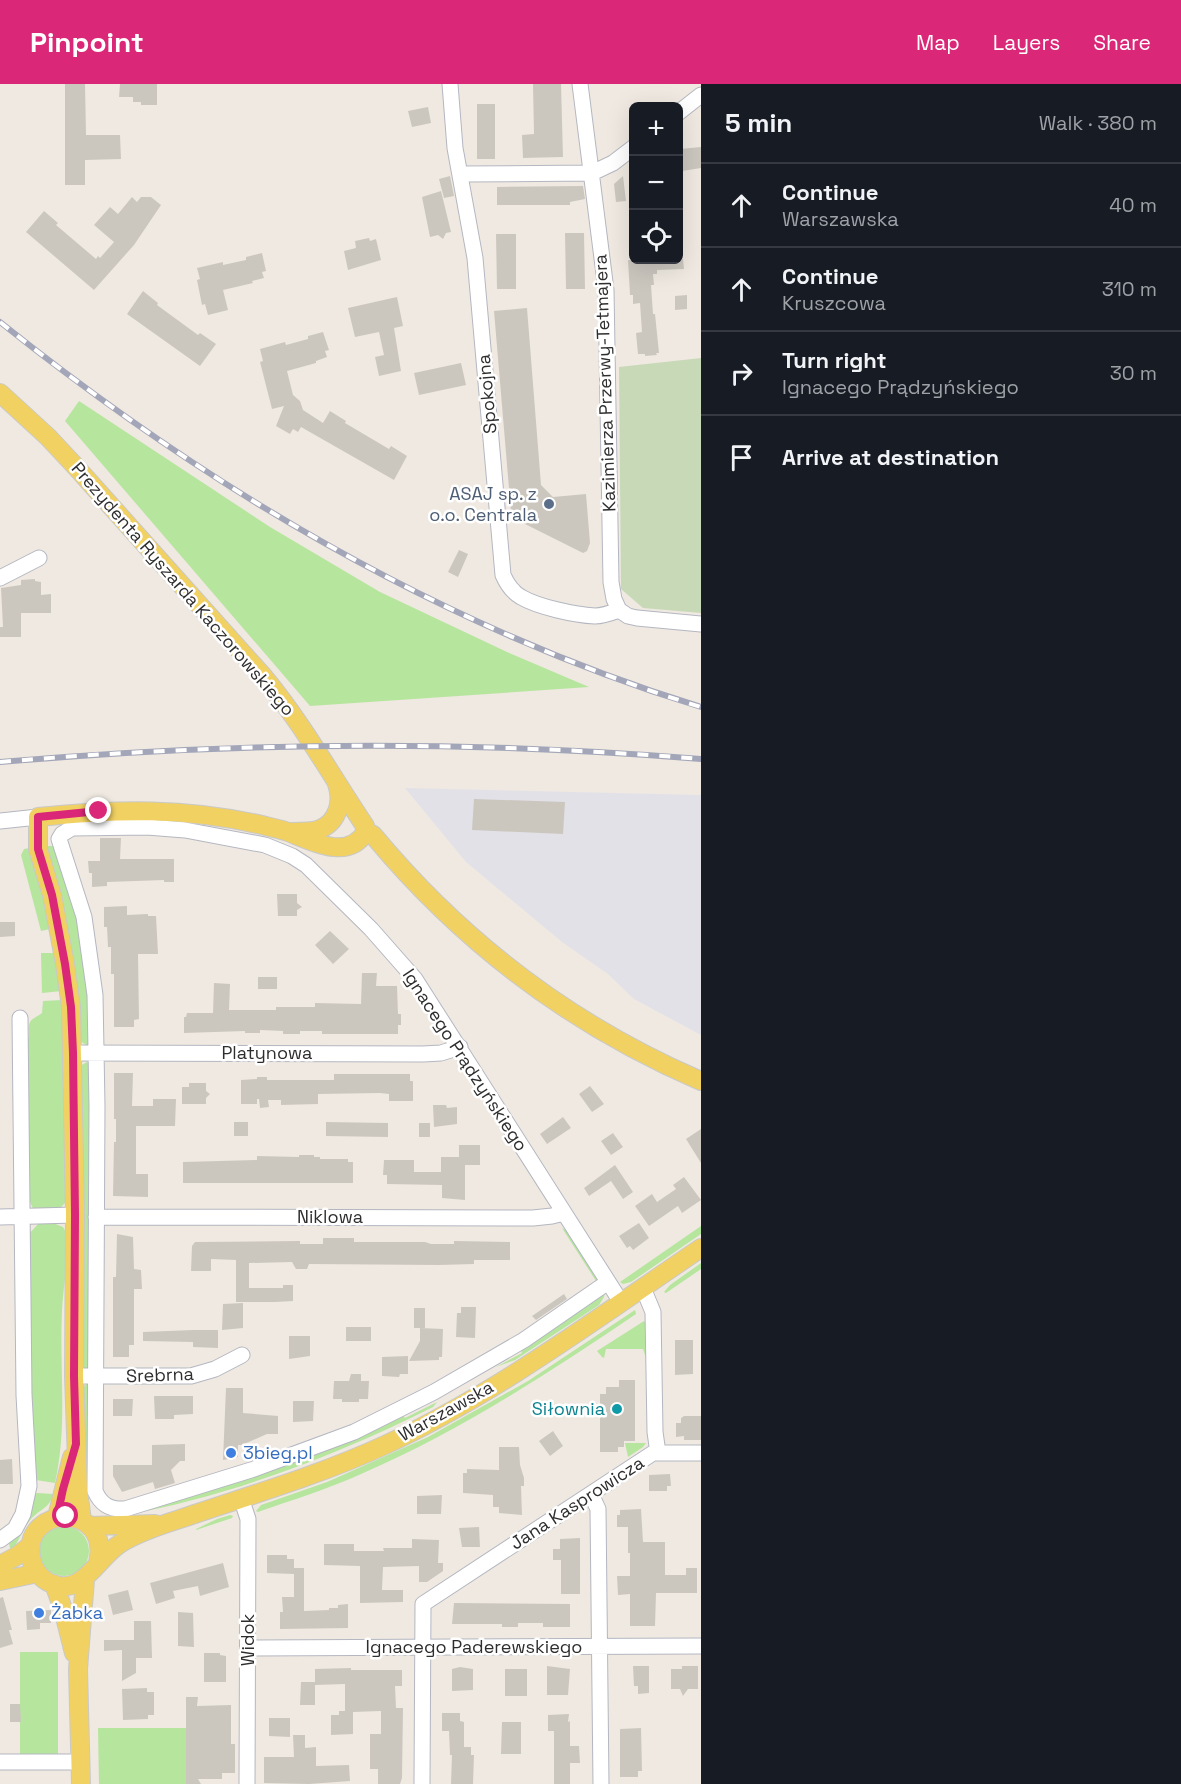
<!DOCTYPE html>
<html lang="en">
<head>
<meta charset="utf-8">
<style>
	:root { --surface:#171b24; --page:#242831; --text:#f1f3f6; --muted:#9ea1a6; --line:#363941; --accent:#db2777 }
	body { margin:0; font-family:"Space Grotesk",sans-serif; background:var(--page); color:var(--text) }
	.controls { position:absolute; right:18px; top:18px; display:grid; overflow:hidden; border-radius:9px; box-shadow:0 6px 24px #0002 }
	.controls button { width:54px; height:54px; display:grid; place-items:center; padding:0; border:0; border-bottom:2px solid var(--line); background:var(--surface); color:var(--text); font:30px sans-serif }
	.stop { position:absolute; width:18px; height:18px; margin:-14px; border:4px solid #db2777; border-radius:50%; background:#fff }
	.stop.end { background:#db2777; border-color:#fff; box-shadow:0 2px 6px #0008 }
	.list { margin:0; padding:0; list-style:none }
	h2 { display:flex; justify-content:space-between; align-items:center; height:78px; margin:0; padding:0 24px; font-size:26px }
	h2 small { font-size:20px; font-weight:400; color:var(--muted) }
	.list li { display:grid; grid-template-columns:39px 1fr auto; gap:18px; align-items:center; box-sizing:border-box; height:84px; padding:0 24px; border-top:2px solid var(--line) }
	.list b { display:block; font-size:22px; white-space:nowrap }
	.list p { margin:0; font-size:20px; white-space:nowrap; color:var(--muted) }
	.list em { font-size:20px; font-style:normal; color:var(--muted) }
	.icon { flex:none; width:33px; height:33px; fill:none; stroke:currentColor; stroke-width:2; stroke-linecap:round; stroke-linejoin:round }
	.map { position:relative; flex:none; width:701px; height:1700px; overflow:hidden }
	header { display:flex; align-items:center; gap:36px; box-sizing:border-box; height:84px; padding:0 30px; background:var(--accent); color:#fff }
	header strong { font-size:28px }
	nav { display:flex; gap:33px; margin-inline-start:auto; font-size:21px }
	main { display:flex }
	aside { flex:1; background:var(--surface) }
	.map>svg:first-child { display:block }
</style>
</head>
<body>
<header>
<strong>Pinpoint</strong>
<nav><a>Map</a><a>Layers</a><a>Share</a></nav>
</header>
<main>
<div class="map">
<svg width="701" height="1700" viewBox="0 0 701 1700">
	<rect width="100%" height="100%" fill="#efe9e1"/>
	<path fill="#e3e1e8" d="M405,704L701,711V951L634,915L608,890L562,858L466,778Z"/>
	<path fill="#b6e59e" d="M79,317L270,443L380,508L507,568L589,603L310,622L65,337Z
		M47,762H55L78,833L89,899V960L86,961L80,957Z
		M30,764L44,806L50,845L41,847L21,771L24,765Z
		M41,869H56L62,907L42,909Z
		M63,916L68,1116L58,1126L33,1125L29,1115L27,958C31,951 27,944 30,938C32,934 39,932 42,929L43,917Z
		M87,978L90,980L91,1282L86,1287L84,1284L80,982Z
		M53,1139L63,1143L68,1152C69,1177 63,1202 62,1227C59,1285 68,1340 55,1399L36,1396L33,1391L29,1150L38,1140Z
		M701,1142V1150L631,1198L623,1200L620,1198Z
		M562,1144L567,1147L598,1194V1200Z
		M701,1179V1185L666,1209L664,1208L670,1201Z
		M605,1209L604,1213L599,1221L515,1276L496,1283L522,1269L520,1264Z
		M635,1226L636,1230C547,1290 460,1347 361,1390C328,1405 292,1416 258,1428L256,1427L261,1421L327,1398L428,1353L528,1297Z
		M644,1237L646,1240V1274L643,1265H606L604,1274L602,1273L597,1267Z
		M87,1300L89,1302L88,1401L84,1402L86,1366L83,1303Z
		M437,1318L433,1323C335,1372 233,1411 126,1431L402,1330L405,1334Z
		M625,1359H646L643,1363L628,1373Z
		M37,1409L53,1410C50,1424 40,1425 31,1435C22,1445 19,1458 11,1468L9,1460L33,1412Z
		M230,1431L233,1432L232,1434L196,1446V1445L217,1435Z
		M39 1467a25 25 0 1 1 50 0a25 25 0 1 1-50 0Z
		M20,1568H58V1670L20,1671Z
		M98,1644H186V1700H99Z"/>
	<path fill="#c8d9b8" d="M701,274V529L643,524L621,505L619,283Z"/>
	<path fill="#cbc7bf" d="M65,0H85L86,51H120L121,75L85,76V101H65Z
		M120,0H157V21H141V18H133V13H119Z
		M533,0H561L563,73L523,74L522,51L534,50Z
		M477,20H495V75H477Z
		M428,23L431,39L412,43L408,27Z
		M701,63V84L682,87L680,65Z
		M450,92L454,112L444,114L439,95Z
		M623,92L626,117L616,118L614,100Z
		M583,102L585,115L570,118V121H497V103Z
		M441,107L451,148L446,149L443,155L438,151L430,153L422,113Z
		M132,113L137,118L141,113H151L161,121L134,161L94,206L26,148L44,127L58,139L56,141L96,175L98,172L100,174L114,158L94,141L110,123L118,130Z
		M565,149H584L585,205H566Z
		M496,150H516V205H497Z
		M369,154L370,157L376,155L381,176L348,186L344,167L356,164L355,157Z
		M262,169L266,187L262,188L264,194L252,197L253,199L223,206L228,226L208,231L205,220L202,221L197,196L200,195L197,184L223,178V181L246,176V173Z
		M683,175L684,185L657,186V190H653L654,201H651L653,230H655L659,269H656L657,271L645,272V270H638L636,249L642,248L640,219L633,220V211H630L628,176L652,177Z
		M143,207L158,219L157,221L198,251L200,249L216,260L200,282L127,230Z
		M687,211V225L675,226V212Z
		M397,213L403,242L394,244L401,287L379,292L375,273L384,271L379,248L355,253L348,224Z
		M527,224L541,401L553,413L586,410L590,459L587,467L583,469L515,435L511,428L494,227Z
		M323,248L329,266L325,267L327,273L316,277V279L287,287L293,311L300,317L303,326L323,339L330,327L346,337L345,339L389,365L391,362L407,372L394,396L301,343L298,348L293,345L290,350L276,342L284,322L272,325L260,278L263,277L260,265L285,258L286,261L308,255V252Z
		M461,279L466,301L419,311L414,289Z
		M459,466L468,470L458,493L448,488Z
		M35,495V497L41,498V511L51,510V529H21V553H0V543H3L1,504L21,501V496Z
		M474,715L565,718L563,750L472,746Z
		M100,754H121L120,775H174V798H164V796L107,798V802L92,803V789H89L88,777H100Z
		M277,810H297V819L302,823L297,826V832H278Z
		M127,822V831L148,830V832H156L158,870H138L139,935L134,936V943H114V890H111V863H108L107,843H104V823Z
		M0,838H15V852L0,853Z
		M330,847L349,865L333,880L315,861Z
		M362,889H377L376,902H397L398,930H401V941H398V950H322V947H300V950H283V947L260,946V949H245V947L184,949V933H186L187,929H213L214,899L230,900L229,926H276V923H315V919L361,920Z
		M258,893H277V905H258Z
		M114,989H133L132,1022H153V1015H176L175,1042H136V1090H148V1113L113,1112L114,1058H116V1035H114Z
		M334,990H410V997H413V1017H389V1010L380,1009L318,1010V1020L281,1021V1016H268L269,1023L260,1024L259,1015H257V1020H241V996L257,995V993H267V996H334Z
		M189,999H206V1007L210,1010L206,1014V1020H182V1003H189Z
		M590,1002L604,1020L592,1028L579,1010Z
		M433,1021H446L447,1024L457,1023V1040L434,1043Z
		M563,1033L571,1044L547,1060L540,1050Z
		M234,1038H248V1052H234Z
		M326,1038L388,1039V1053L326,1052Z
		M419,1039H430V1053H419Z
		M701,1045V1079L686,1055Z
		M613,1049L623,1063L611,1071L601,1057Z
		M459,1061H480V1081H465V1116L442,1114V1101L387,1100V1091H383L384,1076H414V1088H441V1073H459Z
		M299,1071H314V1073H320V1075H348V1078H353V1099H183V1078L257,1076V1072L299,1073Z
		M615,1081L633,1108L623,1115L611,1097L589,1112L584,1104Z
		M684,1093L701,1116L682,1129L678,1122L649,1142L635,1122L652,1110L657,1118L676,1105L673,1101Z
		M639,1139L649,1154L633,1166L630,1162L627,1164L619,1152Z
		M117,1150L133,1153L134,1185L141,1186L142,1205H134V1261H129V1273H113V1193H116Z
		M323,1154H354V1158H425L431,1160H454V1157L510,1158V1176H474V1180L439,1181L309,1180L307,1185H296L292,1178L249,1179V1204H283V1201H293V1217L275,1218H236V1176L211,1175V1187H191L192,1162L195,1158L300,1157V1160H323Z
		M564,1210L567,1215L536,1236L532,1232Z
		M243,1219V1244L222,1246L223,1220Z
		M461,1223H476L475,1254L456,1253L457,1229H461Z
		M414,1224H425V1244H414Z
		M346,1243H371V1257H346Z
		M420,1244L443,1245L442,1273H439V1276L409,1277L420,1257Z
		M193,1246H218V1264L193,1263V1258L143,1257V1248Z
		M289,1252H310V1272L289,1275Z
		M675,1256H693V1290L675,1291Z
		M408,1272V1290H400L399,1293L382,1292V1273Z
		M351,1290H361V1297H369L368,1315H359V1318H342V1315H333L334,1297H349Z
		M619,1296H635V1357H624V1363H618V1368H600V1310H606V1303H619Z
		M226,1304H243V1329L278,1332V1350H267L242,1361H238V1373L223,1376Z
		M154,1312H193V1330L174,1331V1335H155Z
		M113,1315H133L132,1332H113Z
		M293,1317H314L313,1337L293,1338Z
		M684,1332H701V1356H684V1352L676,1353V1339H681V1334Z
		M553,1347L563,1362L550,1372L539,1357Z
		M185,1360V1377H180L171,1386L175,1399L155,1405L153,1398L122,1408L113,1392V1381H152V1361Z
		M499,1363H519L520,1381L524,1394V1402H521L522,1431L499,1429V1423H493V1411L463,1409V1389H467V1385L499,1386Z
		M12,1375L13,1400H0V1376Z
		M670,1390L671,1402H667V1407H649V1391Z
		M442,1411L441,1430H417V1412Z
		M641,1425L643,1458H665V1491H686V1484H697V1509H656L655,1542H630V1510L618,1511L617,1492H630V1469H628V1443H617V1431H620V1426Z
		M479,1443L480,1463H462L459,1444Z
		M580,1454V1510H561V1476H553V1465H560V1455Z
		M412,1455L439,1456L438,1479H443V1487L427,1498H419V1482L383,1483L382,1506H403V1518L360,1519V1482L324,1481V1460H354V1467H384L383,1464H412Z
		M267,1471H287V1475H294V1490L267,1489Z
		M223,1479L229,1503L200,1512L198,1502L173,1507L175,1514L156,1520L150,1499Z
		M294,1484H304V1527L329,1526V1524H338V1521L348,1520V1544L280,1545V1528H283L282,1513H294Z
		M128,1506L133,1526L113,1531L108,1511Z
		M3,1513L12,1546H9L13,1560L0,1564V1514Z
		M454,1519L570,1520V1543H543V1539H518V1543H502V1540H452Z
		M51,1526V1539H40V1545L27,1546L26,1527Z
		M178,1528L193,1529L194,1563L178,1562Z
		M134,1537H151L152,1574H136V1589L122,1597V1566L104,1567V1556H134Z
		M204,1569H220V1571L226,1572V1598H204Z
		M547,1582L570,1585L568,1611H547Z
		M633,1582H649V1609L638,1610V1602H634Z
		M682,1582H698V1605H688L683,1612L680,1605H671V1585H682Z
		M460,1583L473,1585V1606L452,1607V1585Z
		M351,1584V1586H402V1602H395L396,1624H403L402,1694L400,1700H378V1685H370V1650H381V1627L353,1628V1650L331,1651V1631H339V1627H345V1600L315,1601V1585Z
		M505,1585H527V1612H505Z
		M301,1598H315V1621H300Z
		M147,1604V1608H154V1631H148V1635L123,1636L122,1605Z
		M186,1613H198L197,1622L231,1621V1660H235V1689H222V1695H198L201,1700H186Z
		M10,1620H20L21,1638H10Z
		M442,1629H460V1637L464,1638V1663H471V1671H474L473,1700H451L452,1671H450L449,1647H442Z
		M569,1630L568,1638L570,1637V1662H579L580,1679H570V1700H554V1647H548V1631Z
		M269,1634H290V1653L269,1652Z
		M502,1638H521V1670H501Z
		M641,1644L642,1687H638V1693H620V1645Z
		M293,1651H305V1664L316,1663V1682L349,1681L350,1697L309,1700L264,1699V1673H294Z"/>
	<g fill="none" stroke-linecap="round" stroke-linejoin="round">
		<g stroke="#b4b7c1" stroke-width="17">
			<path id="minor" d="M450,0L455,64L475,174L503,491C507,500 512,508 521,513C538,523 575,531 595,532C603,532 611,529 619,526
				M580,0L606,206L611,498L614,515L619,526
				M678,29L701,11
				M461,90L592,89L613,79L634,63
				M0,494L39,474
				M619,526L628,532L637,534L701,540
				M0,737L38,733
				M73,969L423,970L441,969L460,963
				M0,1133L75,1131
				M96,1133L533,1134L552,1132L564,1129
				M608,1198L524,1256L434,1308L354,1348L251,1386L125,1425C110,1426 101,1421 95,1407L97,1022L95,911L84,833L59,755L62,750L72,744L147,743L185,746L265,761L292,772L306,781L371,845L415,895L621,1218
				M643,1204L653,1228L655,1348L658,1369
				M74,1292H191L215,1285L242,1271
				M591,1410L598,1425L601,1700
				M241,1414L248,1435L247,1700
				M0,1456L15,1445L23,1430L29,1402L24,1311L20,934
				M248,1564L701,1562
				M0,1678H81
				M422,1700L423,1520L653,1369H701"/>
		</g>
		<g stroke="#c9c9c9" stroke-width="20">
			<path id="major" d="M0,309L48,353L76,383L263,592C302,639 331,691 365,742L366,747
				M366,747L373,751C462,858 573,942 701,997
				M291,748C300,747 312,749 320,745C338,738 343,717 337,700
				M57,1433L72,1373
				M82,1436L78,1407L74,1292L75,1131L71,923L65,880L52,811L38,765V733C118,725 186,723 266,742C273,744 281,745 288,748C311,757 349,778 366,747
				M90,1442L155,1440
				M98,1479C112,1418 22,1420 31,1473C32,1483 39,1493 48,1498C82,1516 97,1473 121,1459C139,1448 161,1441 180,1435C248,1412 320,1391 385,1361C496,1310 600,1232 701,1164
				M0,1481L17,1472L30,1462
				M0,1497L38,1489
				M54,1500L63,1525L74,1569
				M81,1700L78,1585L85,1496"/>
		</g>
		<use href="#minor" stroke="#fff" stroke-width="15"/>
		<use href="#major" stroke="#f2d163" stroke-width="18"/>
		<g stroke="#a3a6b8" stroke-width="6">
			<path id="rail" d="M0,238C209,405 444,544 701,623
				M0,678C233,658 468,656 701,675"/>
		</g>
		<use href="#rail" stroke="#fff" stroke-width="4" stroke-dasharray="11" stroke-linecap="butt"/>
	</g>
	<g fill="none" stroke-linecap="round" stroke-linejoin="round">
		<path stroke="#db2777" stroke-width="8" d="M66,1432L57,1433L63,1405L76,1360L74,1292L75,1131L73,969L71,923L65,880L52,811L38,765V733L99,727"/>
	</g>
	<circle fill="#5c6f8a" stroke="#fff" stroke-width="2" cx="549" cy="420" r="6"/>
	<circle fill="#0f9aa8" stroke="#fff" stroke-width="2" cx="617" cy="1325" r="6"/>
	<g fill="#3f7fe0" stroke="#fff" stroke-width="2">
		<circle cx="231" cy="1369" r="6"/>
		<circle cx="39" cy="1529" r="6"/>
	</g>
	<g text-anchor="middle" stroke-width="5" stroke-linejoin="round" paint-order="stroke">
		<g font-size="18" fill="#2e2e2e" stroke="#fff">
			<text transform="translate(605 299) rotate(-92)" y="6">Kazimierza Przerwy-Tetmajera</text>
			<text transform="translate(487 310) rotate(-95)" y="6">Spokojna</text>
			<text transform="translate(183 505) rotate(49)" y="6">Prezydenta Ryszarda Kaczorowskiego</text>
			<text x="267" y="975">Platynowa</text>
			<text transform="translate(465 976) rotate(57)" y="6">Ignacego Prądzyńskiego</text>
			<text x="330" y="1139">Niklowa</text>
			<text transform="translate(160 1291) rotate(-2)" y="6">Srebrna</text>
			<text transform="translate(446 1327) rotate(-29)" y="6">Warszawska</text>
			<text transform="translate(577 1419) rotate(-33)" y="6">Jana Kasprowicza</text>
			<text transform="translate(248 1556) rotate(-90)" y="6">Widok</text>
			<text x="474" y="1569">Ignacego Paderewskiego</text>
		</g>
		<g font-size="18" fill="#4e5e75" stroke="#fff" text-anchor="end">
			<text x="537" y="416">ASAJ sp. z<tspan x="537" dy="21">o.o. Centrala</tspan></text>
		</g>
		<g font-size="18" fill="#0d838f" stroke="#fff" text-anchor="end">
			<text x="605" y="1331">Siłownia</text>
		</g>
		<g font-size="18" fill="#366cbe" stroke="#fff" text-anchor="start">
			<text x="243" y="1375">3bieg.pl</text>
			<text x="51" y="1535">Żabka</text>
		</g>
	</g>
</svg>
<div class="controls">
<button>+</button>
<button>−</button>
<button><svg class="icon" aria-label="locate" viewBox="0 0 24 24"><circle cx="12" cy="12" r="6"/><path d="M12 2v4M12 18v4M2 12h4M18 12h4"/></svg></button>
</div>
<div class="stop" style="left:66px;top:1432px"></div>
<div class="stop end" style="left:99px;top:727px"></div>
</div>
<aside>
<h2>5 min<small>Walk · 380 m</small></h2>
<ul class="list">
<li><svg class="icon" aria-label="ahead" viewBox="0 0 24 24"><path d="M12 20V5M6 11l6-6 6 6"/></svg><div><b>Continue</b><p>Warszawska</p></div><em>40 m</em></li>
<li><svg class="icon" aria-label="ahead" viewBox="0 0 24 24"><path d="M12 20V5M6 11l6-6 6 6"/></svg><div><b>Continue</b><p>Kruszcowa</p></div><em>310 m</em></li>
<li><svg class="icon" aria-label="right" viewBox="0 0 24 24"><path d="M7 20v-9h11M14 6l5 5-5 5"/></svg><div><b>Turn right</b><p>Ignacego Prądzyńskiego</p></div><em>30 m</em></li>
<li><svg class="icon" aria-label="arrive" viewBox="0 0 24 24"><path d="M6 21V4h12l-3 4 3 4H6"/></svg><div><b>Arrive at destination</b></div></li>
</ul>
</aside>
</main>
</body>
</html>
